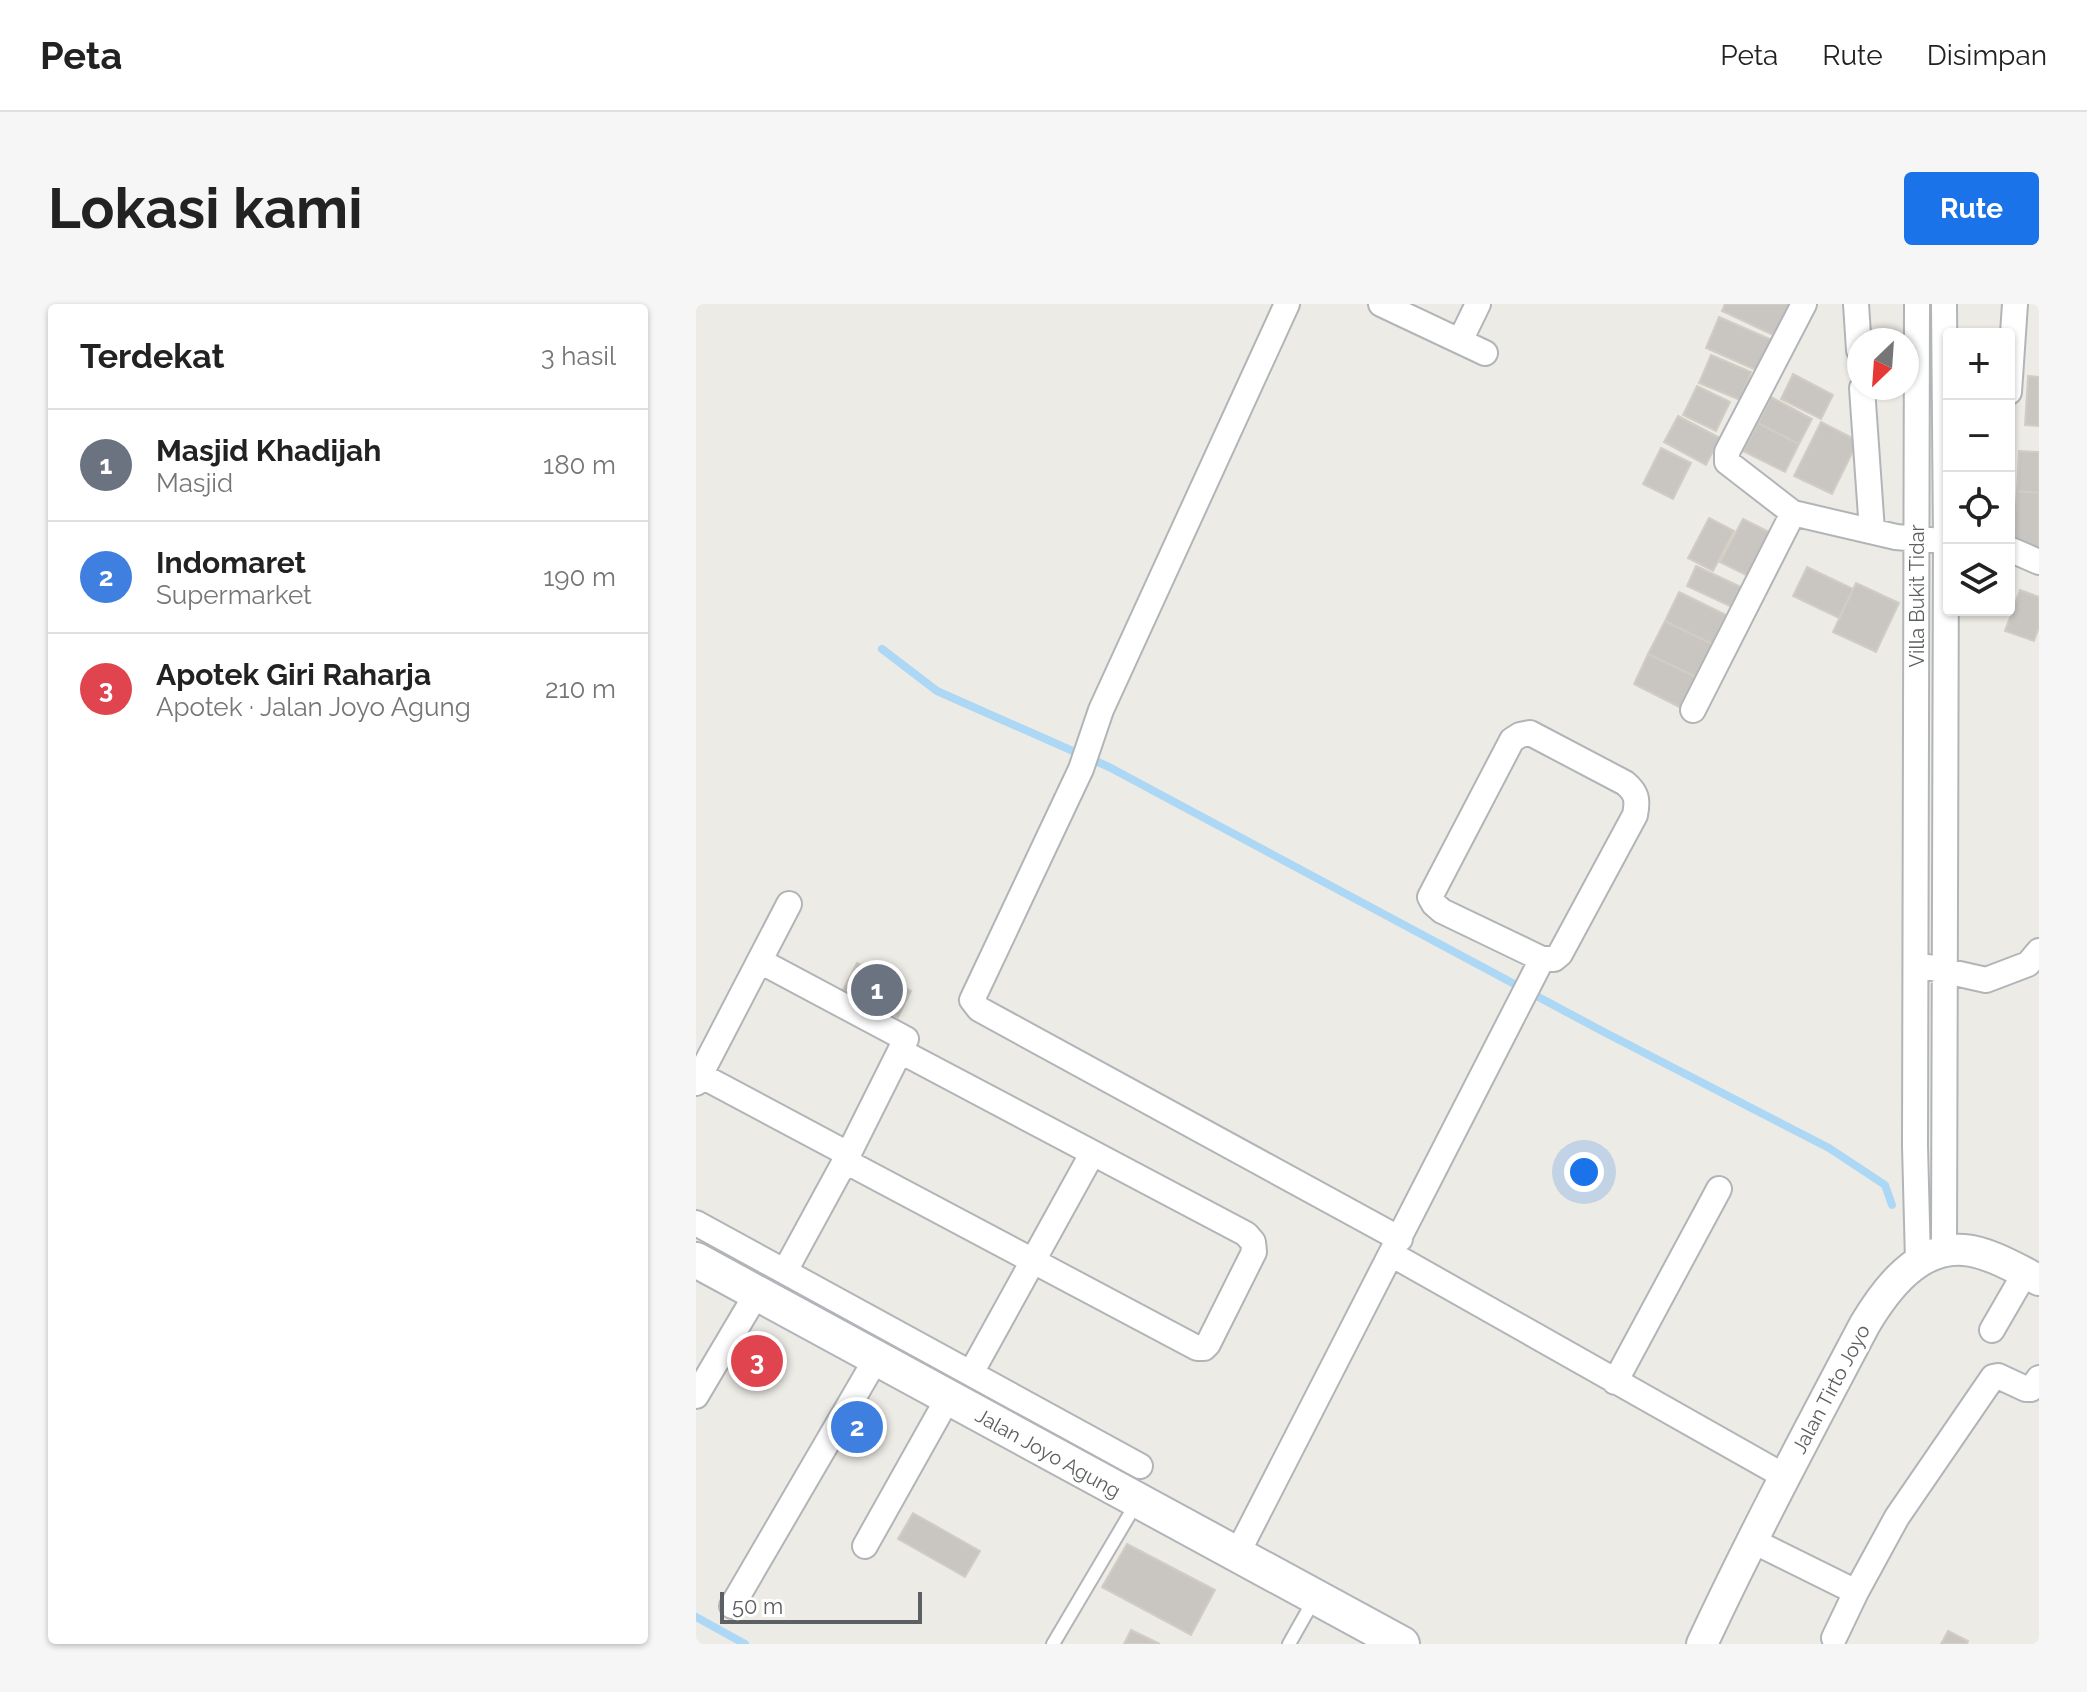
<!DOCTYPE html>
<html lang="id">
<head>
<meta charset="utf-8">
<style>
	:root { --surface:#fff; --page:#f6f6f6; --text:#222; --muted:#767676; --line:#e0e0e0; --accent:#1a73e8 }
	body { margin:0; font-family:Raleway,sans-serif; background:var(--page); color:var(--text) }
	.controls { position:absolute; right:24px; top:24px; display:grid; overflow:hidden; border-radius:8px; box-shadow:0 2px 6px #0004 }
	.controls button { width:72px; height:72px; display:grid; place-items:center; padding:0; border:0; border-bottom:2px solid var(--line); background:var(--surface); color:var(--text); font:40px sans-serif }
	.compass { position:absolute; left:1151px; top:24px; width:72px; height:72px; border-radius:50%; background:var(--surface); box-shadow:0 2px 6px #0004; rotate:205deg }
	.scale { position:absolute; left:24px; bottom:20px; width:202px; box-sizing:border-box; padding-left:8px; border:4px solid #5d6063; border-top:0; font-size:22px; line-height:28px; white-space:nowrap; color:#5d6063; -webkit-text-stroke:6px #fff; paint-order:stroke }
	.you { position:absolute; left:888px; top:868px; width:28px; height:28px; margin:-20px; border:6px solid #fff; border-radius:50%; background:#1a73e8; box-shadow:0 0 0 12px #1a73e833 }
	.badge { display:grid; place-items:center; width:52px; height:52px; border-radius:50%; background:var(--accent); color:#fff; font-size:26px; font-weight:700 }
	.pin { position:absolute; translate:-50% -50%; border:4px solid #fff; box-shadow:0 2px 8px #0006 }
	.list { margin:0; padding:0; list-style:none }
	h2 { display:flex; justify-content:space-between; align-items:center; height:104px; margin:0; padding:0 32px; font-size:34px }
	h2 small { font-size:26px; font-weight:400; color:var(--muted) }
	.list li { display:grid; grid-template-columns:52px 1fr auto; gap:24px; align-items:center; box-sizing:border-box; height:112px; padding:0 32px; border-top:2px solid var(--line) }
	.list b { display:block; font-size:30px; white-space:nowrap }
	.list p { margin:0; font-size:26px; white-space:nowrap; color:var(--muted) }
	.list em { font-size:26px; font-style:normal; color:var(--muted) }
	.icon { flex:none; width:44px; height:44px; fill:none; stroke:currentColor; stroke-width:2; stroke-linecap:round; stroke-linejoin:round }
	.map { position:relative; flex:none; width:1343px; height:1340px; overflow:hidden; border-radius:8px }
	header { display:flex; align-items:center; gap:48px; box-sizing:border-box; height:112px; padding:0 40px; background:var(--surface); border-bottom:2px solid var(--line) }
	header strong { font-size:38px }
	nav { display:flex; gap:44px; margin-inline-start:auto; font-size:28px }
	.intro { display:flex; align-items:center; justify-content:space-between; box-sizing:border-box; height:192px; padding:0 48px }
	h1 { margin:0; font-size:56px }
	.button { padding:20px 36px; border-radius:8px; background:var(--accent); color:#fff; font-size:28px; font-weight:700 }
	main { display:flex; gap:48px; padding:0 48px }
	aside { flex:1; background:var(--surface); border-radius:8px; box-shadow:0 2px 6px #0004 }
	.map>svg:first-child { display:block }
</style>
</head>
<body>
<header>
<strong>Peta</strong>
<nav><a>Peta</a><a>Rute</a><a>Disimpan</a></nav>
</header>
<div class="intro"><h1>Lokasi kami</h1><a class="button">Rute</a></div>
<main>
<aside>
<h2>Terdekat<small>3 hasil</small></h2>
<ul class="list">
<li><span class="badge" style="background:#6b7280">1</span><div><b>Masjid Khadijah</b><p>Masjid</p></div><em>180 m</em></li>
<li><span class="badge" style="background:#3f7fe0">2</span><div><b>Indomaret</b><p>Supermarket</p></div><em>190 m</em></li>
<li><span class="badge" style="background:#e0444e">3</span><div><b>Apotek Giri Raharja</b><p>Apotek · Jalan Joyo Agung</p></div><em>210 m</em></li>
</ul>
</aside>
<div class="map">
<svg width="1343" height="1340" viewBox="0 0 1343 1340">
	<rect width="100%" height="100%" fill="#edebe5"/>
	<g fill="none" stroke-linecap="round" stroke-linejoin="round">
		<path stroke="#add8f5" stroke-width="8" d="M186,345L241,387L413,463L906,727L1133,844L1189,881L1196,901
			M0,1313L49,1340"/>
	</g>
	<path fill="#c9c6c1" stroke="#d1cdc4" stroke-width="2" d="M1029,0H1095L1088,36L1026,7Z
		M1023,13L1076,36L1062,67L1010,44Z
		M1015,51L1055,68L1044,96L1003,79Z
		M1097,70L1137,91L1125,115L1085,95Z
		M1332,72L1343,73V122L1329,121Z
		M1001,82L1034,98L1020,127L987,111Z
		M1075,93L1116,115L1103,140L1062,119Z
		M982,112L1024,134L1010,161L968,138Z
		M1125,118L1162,137L1136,190L1098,172Z
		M1062,119L1103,140L1089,168L1047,147Z
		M965,144L995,159L977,195L947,180Z
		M1323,147L1343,148V189L1321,187Z
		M1321,187L1343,189V243L1317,241Z
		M1013,214L1038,227L1017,267L992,254Z
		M1047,215L1077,230L1054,273L1024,258Z
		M1000,262L1047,284L1038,304L991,282Z
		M1111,263L1157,285L1143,314L1097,292Z
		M1160,279L1203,299L1180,348L1137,328Z
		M1324,286L1343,293V323L1338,337L1309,327Z
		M983,288L1030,311L1016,340L969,317Z
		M969,317L1016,340L1000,373L952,350Z
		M952,350L1000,373L985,404L938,380Z
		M161,659L215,687L202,713L147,686Z
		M217,1209L284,1247L269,1273L202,1235Z
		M431,1240L519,1286L495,1331L406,1283Z
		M435,1326L464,1340H428Z
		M1252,1327L1272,1337L1271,1340H1245Z"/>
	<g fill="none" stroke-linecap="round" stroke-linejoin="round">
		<g stroke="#b2b5b8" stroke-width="16">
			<path id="service" d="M357,1340L441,1198
				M593,1340L619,1294"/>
		</g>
		<g stroke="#b2b5b8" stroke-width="28">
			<path id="minor" d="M591,0L405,406L385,465L276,696L283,705L704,935
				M685,0L789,49
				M1108,0L1031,148V158L1097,209L1200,233L1235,236
				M1160,0L1163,46
				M1221,0L1219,842L1222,957
				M1248,0L1250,236L1248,948
				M764,37L782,0
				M1166,84L1176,227
				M1313,88L1319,0
				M1313,245L1343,258
				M997,406L1097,209
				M834,429L929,479C941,489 942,496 939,511L864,650L858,655H846L746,607L738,600L734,593L816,436L824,431Z
				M64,657L210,735L149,857L501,1044H508L512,1040L558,948L557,938L550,930L206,748
				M1232,663L1290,676L1332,660L1343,647
				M4,771L152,850
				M0,779L93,600
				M0,919L444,1162
				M695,950L1088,1172
				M89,967L149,857
				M1296,1026L1329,969
				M275,1069L396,850
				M919,1078L1023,885
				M0,1092L61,989
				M1055,1236L1160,1288
				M169,1242L252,1094
				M541,1250L846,655
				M36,1302L180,1055
				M1138,1334L1160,1288L1201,1213L1297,1073L1302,1072L1330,1085H1335L1343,1074"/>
		</g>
		<g stroke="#b2b5b8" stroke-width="34">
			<path id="tertiary" d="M1006,1340C1057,1231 1113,1126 1169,1020C1190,985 1222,942 1268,946C1293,948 1321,965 1343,976"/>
		</g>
		<g stroke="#b1b4b8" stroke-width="38">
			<path id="secondary" d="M0,956L706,1340"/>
		</g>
		<use href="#service" stroke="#fff" stroke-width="12"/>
		<use href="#minor" stroke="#fff" stroke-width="24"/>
		<use href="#tertiary" stroke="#fff" stroke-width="30"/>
		<use href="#secondary" stroke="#fff" stroke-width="34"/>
	</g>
	<g text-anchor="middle" stroke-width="7" stroke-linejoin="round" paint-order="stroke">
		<g font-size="20" fill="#5d6063" stroke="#fff">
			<text transform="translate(1221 292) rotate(-90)" y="7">Villa Bukit Tidar</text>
			<text transform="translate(1135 1085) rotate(-62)" y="7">Jalan Tirto Joyo</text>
			<text transform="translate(352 1149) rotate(29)" y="7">Jalan Joyo Agung</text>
		</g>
	</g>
</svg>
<div class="controls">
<button>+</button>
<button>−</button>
<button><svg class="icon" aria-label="locate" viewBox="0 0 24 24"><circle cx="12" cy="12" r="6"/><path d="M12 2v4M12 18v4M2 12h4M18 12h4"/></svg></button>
<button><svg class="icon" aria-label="layers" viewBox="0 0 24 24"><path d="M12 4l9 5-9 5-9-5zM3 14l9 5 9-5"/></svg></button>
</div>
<svg class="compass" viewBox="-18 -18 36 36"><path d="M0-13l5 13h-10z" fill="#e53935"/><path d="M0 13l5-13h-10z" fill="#767676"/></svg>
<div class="scale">50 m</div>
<div class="you"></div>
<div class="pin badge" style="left:181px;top:686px;background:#6b7280">1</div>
<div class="pin badge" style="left:161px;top:1123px;background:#3f7fe0">2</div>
<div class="pin badge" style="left:61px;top:1057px;background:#e0444e">3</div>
</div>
</main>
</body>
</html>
